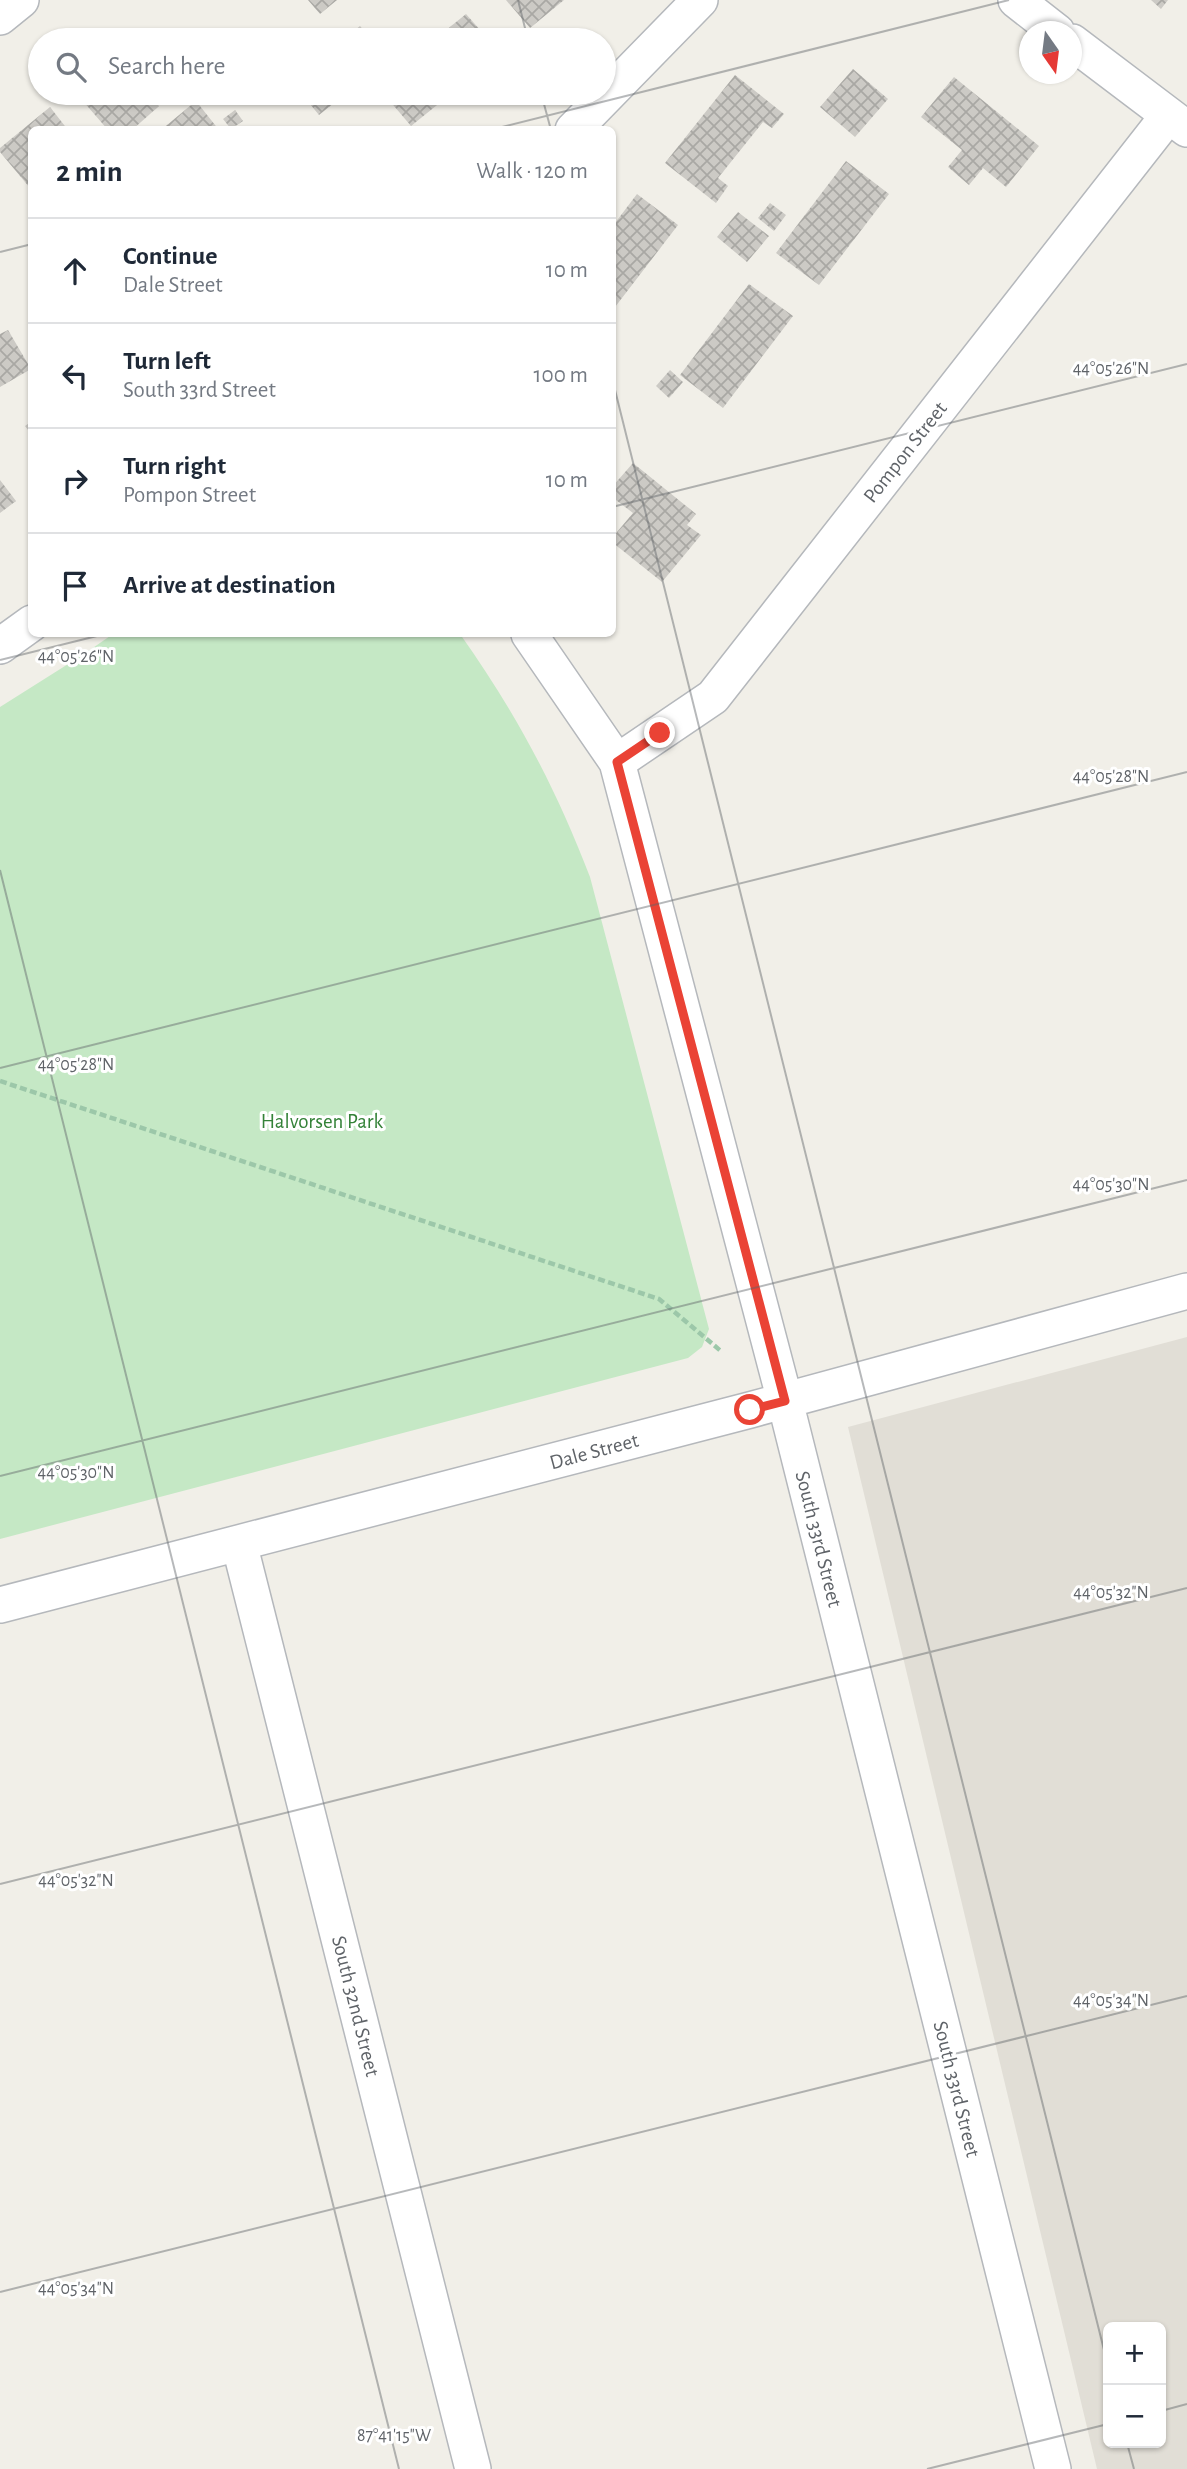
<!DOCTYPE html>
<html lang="en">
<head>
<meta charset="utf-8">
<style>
	:root { --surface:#fff; --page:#f2f2f3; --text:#1f2937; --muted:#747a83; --line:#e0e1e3 }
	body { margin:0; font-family:"Alegreya Sans",sans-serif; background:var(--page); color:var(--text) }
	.controls { position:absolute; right:21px; bottom:21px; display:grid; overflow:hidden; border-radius:10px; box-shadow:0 2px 5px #0004 }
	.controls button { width:63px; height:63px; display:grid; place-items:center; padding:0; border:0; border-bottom:2px solid var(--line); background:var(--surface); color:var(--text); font:35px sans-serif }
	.compass { position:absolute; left:1019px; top:21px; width:63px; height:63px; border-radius:50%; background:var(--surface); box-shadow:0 2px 5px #0004; rotate:166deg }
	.stop { position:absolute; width:21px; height:21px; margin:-16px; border:5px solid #ea4335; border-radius:50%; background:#fff }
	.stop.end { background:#ea4335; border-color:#fff; box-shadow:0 2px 7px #0008 }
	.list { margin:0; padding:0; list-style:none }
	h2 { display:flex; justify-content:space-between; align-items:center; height:91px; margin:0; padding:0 28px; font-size:30px }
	h2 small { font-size:23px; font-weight:400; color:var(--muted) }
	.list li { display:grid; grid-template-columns:46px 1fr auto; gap:21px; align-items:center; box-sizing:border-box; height:105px; padding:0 28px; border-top:2px solid var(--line) }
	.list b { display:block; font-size:26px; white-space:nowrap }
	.list p { margin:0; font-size:23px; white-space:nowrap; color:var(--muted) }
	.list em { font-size:23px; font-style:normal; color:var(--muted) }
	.icon { flex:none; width:38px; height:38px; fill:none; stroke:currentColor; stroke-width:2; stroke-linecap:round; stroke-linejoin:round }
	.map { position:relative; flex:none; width:1187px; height:2469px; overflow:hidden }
	.search { position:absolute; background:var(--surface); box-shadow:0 2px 5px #0004; left:28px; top:28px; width:588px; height:77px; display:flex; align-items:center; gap:18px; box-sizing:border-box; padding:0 24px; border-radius:38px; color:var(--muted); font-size:26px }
	.panel { position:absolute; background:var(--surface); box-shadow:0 2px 5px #0004; left:28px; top:126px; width:588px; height:511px; border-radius:10px }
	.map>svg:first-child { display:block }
</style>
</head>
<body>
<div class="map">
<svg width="1187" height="2469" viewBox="0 0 1187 2469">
	<defs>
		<pattern id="building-cross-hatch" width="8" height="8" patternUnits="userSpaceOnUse" patternTransform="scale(1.75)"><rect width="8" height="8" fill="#cccac5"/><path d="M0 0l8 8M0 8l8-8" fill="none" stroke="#a9a8a4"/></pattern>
	</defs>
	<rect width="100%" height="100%" fill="#f1efe8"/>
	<path fill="#e1ded6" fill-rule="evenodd" d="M1187,1337V2469H1097L848,1427ZM1108,2327H1161V2443H1108Z"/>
	<path fill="#c5e8c5" d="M113,634H460C516,713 555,786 590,877L709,1329L702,1347L688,1358L0,1539V707L84,654Z"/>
	<path fill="url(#building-cross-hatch)" d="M308,0H337L320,14Z
		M506,0H564L530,28Z
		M1151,0H1168L1161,9Z
		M466,14L489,40H434Z
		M360,26L372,40H343Z
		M853,69L888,99L855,137L820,107Z
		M735,75L784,114L772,128L763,122L718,178L728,186L716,203L665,163Z
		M954,77L1039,146L1006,187L983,168L969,185L948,167L962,150L921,117Z
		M76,93H147L159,106L132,130H108Z
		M301,93H342L344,95L319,115Z
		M383,93H452L411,126Z
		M196,101L219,130H161Z
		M50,107L68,130H32L30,188L0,152V148Z
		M235,110L243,121L231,129L223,119Z
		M846,161L889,194L819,285L776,253Z
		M637,194L678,225L612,311V227Z
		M770,203L786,215L774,231L758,218Z
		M738,212L769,236L747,262L717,237Z
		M749,284L793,316L723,408L680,375Z
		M8,330L31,369L0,387V334Z
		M670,370L683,382L669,398L656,386Z
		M32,421V435L25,426Z
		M633,463L696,514L687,525L701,535L662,582L612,542V538L633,513L612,497V487Z
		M0,480L16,501L0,513Z"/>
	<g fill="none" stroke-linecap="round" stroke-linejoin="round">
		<g stroke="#b5b8bc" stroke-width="38">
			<path id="street" d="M1016,0L1057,32
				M0,17L21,0
				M1072,42L1187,129
				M573,130L700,0
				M529,634L617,762L785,1401L1053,2469
				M0,646L32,623
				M617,762L713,697L1168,116
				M239,1543L473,2469
				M0,1605L750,1410L1187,1291"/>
		</g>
		<path stroke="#9cc7a9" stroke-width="4.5" stroke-dasharray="7 3.5" stroke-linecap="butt" d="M0,1081L659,1299L722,1352"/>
		<use href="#street" stroke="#fff" stroke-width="35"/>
	</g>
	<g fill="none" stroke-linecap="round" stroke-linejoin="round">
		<path stroke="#ea4335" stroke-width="9" d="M660,733L617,762L785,1401L750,1410"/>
	</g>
	<path fill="none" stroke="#5f6368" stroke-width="2" stroke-opacity="0.45" d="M518,0L528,40M541,93L551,130M490,130L1009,0M0,252L32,244M612,378L1108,2366M612,507L1187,364M0,660L105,634M0,870L399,2469M0,1068L1187,772M0,1476L1187,1180M0,1884L1187,1588M0,2292L1187,1996M1161,2411L1187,2404M1127,2443L1134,2469M927,2469L1108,2424"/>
	<g text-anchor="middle" stroke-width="6" stroke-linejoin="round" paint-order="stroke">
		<g font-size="21" fill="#5f6368" stroke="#fff">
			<text transform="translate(905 452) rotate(-52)" y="7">Pompon Street</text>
			<text transform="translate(594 1451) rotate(-15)" y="7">Dale Street</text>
			<text transform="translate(819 1539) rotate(76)" y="7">South 33rd Street</text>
			<text transform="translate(356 2006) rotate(76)" y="7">South 32nd Street</text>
			<text transform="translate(957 2089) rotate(76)" y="7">South 33rd Street</text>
		</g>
		<g font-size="21" fill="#348238" stroke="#fff">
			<text x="322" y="1128">Halvorsen Park</text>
		</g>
	</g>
	<g font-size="18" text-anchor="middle" fill="#5f6368" stroke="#fff" stroke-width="6" stroke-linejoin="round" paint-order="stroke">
		<text x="1111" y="374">44°05'26"N</text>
		<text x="76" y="662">44°05'26"N</text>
		<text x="1111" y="782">44°05'28"N</text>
		<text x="76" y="1070">44°05'28"N</text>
		<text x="1111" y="1190">44°05'30"N</text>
		<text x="76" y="1478">44°05'30"N</text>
		<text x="1111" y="1598">44°05'32"N</text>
		<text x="76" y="1886">44°05'32"N</text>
		<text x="1111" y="2006">44°05'34"N</text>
		<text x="76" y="2294">44°05'34"N</text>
		<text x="394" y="2441">87°41'15"W</text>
	</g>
</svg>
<div class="controls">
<button>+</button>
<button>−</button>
</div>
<svg class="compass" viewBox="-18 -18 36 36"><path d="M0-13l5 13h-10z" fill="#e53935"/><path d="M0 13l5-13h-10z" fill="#747a83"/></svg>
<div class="stop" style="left:750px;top:1410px"></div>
<div class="stop end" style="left:660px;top:733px"></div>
<div class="search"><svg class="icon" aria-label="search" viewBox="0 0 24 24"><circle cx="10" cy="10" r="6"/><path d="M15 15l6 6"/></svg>Search here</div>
<section class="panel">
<h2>2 min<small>Walk · 120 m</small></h2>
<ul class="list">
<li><svg class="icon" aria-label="ahead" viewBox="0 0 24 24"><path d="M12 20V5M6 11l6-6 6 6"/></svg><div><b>Continue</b><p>Dale Street</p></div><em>10 m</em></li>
<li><svg class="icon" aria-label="left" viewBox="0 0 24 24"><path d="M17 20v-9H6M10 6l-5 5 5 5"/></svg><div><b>Turn left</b><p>South 33rd Street</p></div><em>100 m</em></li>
<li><svg class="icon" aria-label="right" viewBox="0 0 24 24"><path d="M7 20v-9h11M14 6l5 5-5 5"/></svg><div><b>Turn right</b><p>Pompon Street</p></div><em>10 m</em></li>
<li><svg class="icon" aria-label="arrive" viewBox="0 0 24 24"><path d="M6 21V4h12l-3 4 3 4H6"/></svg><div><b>Arrive at destination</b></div></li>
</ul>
</section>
</div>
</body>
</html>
